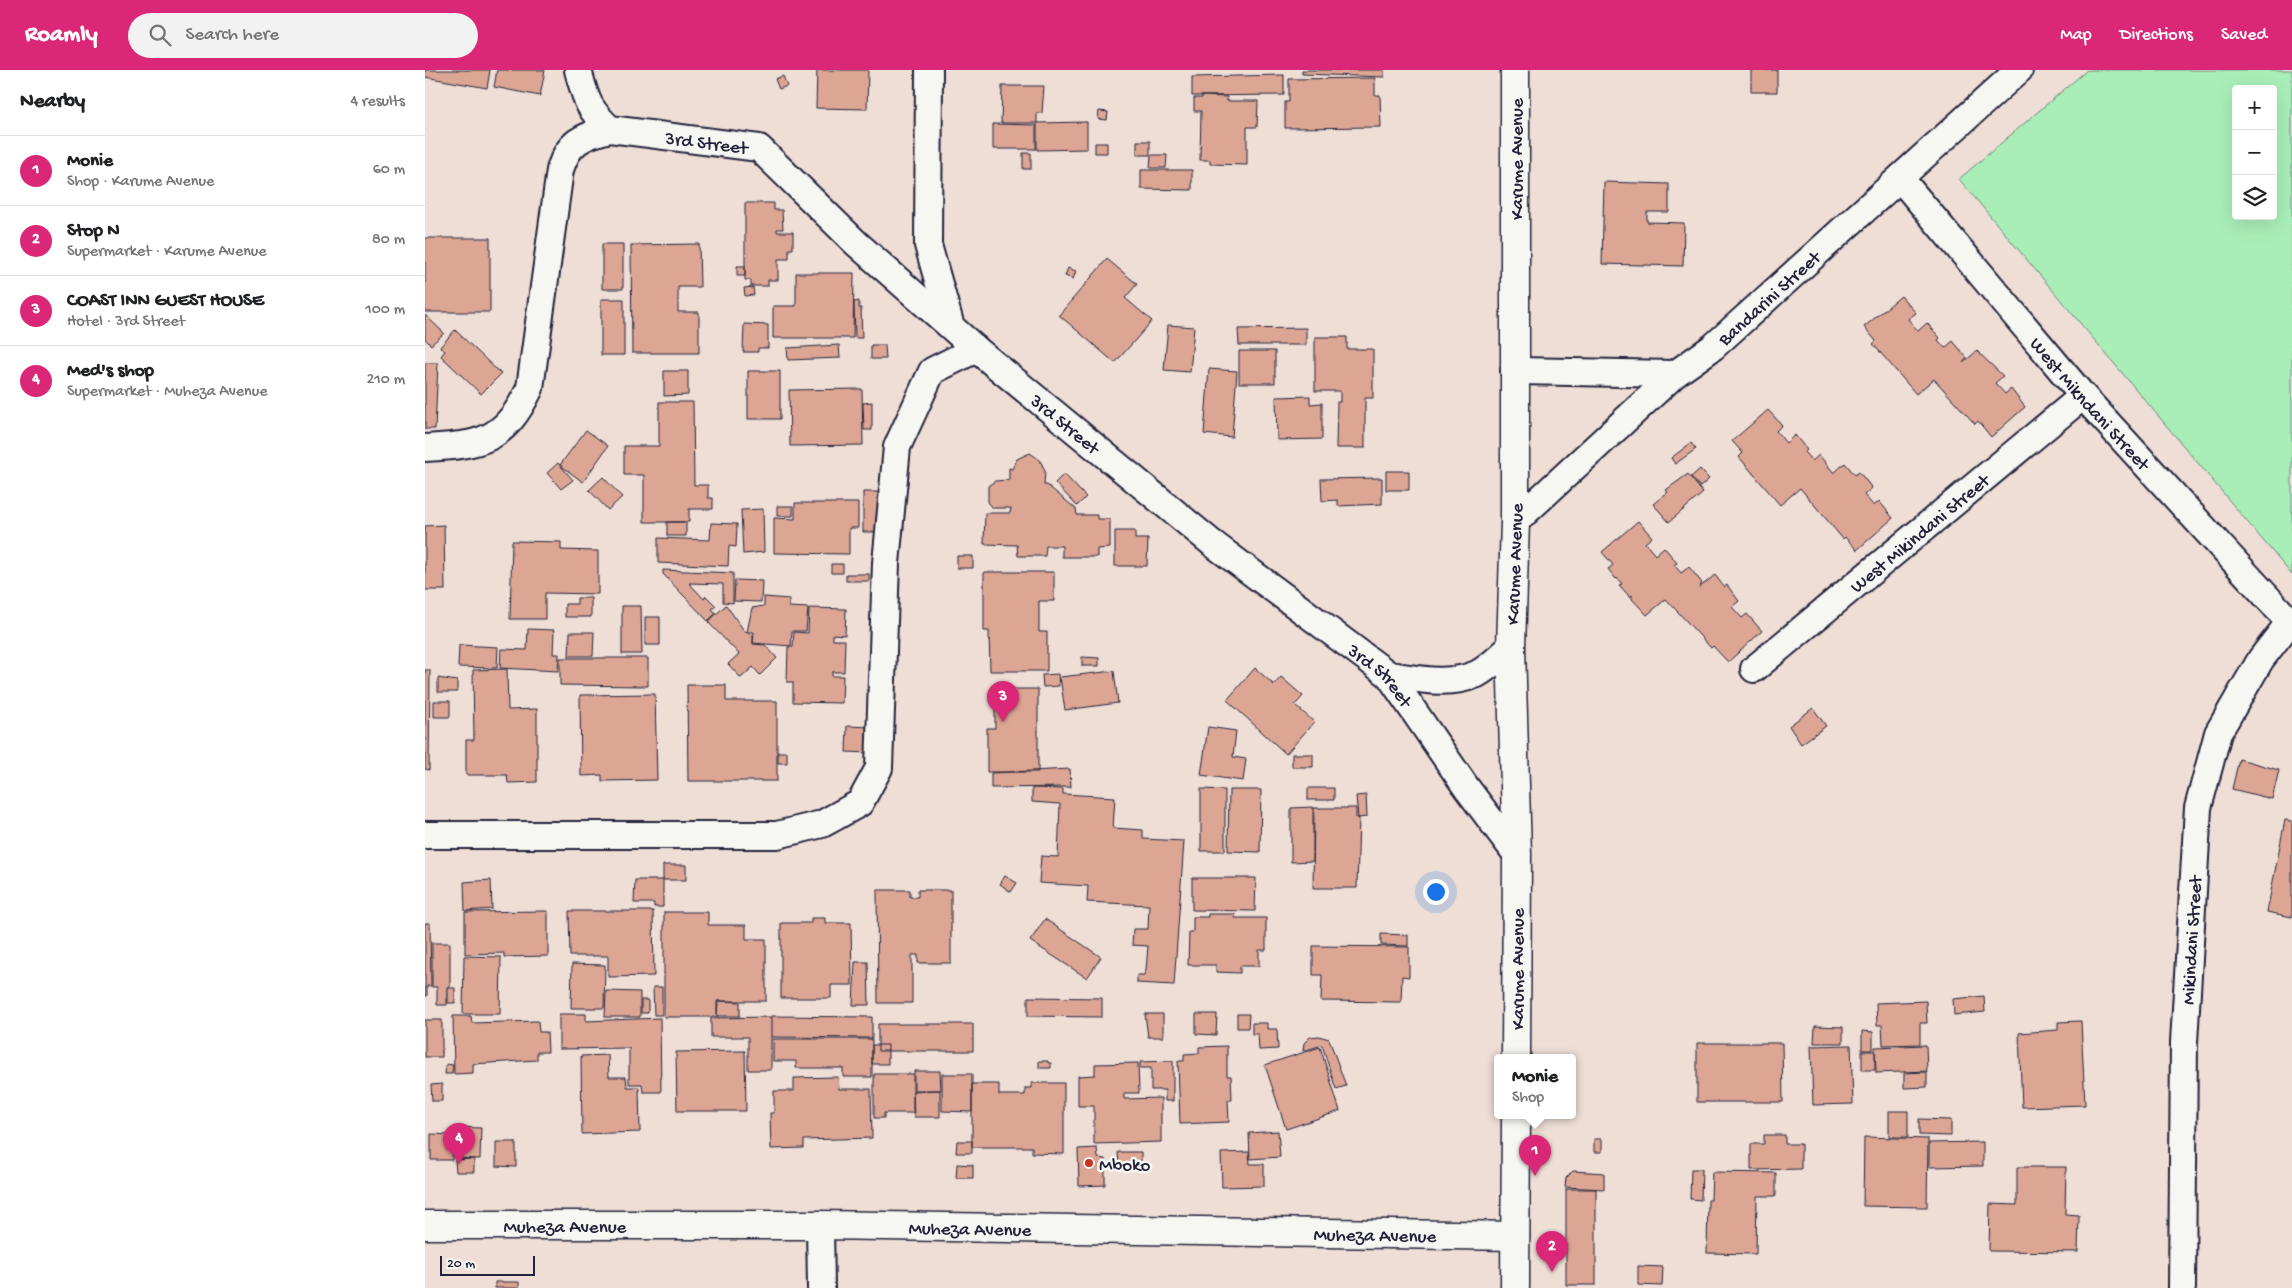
<!DOCTYPE html>
<html lang="en">
<head>
<meta charset="utf-8">
<style>
	:root { --surface:#fff; --page:#f2f2f2; --text:#202124; --muted:#757577; --line:#e0e0e0; --accent:#db2777 }
	body { margin:0; font-family:"Gochi Hand",sans-serif; background:var(--page); color:var(--text) }
	.controls { position:absolute; right:15px; top:15px; display:grid; overflow:hidden; border-radius:5px; box-shadow:0 5px 20px #0002 }
	.controls button { width:45px; height:45px; display:grid; place-items:center; padding:0; border:0; border-bottom:1px solid var(--line); background:var(--surface); color:var(--text); font:25px sans-serif }
	.scale { position:absolute; left:15px; bottom:12px; width:95px; box-sizing:border-box; padding-left:5px; border:2px solid #22223b; border-top:0; font-size:14px; line-height:18px; white-space:nowrap; color:#22223b; -webkit-text-stroke:4px #f6f6f2; paint-order:stroke }
	.you { position:absolute; left:1010px; top:821px; width:18px; height:18px; margin:-12px; border:4px solid #fff; border-radius:50%; background:#1a73e8; box-shadow:0 0 0 8px #1a73e833 }
	.badge { display:grid; place-items:center; width:32px; height:32px; border-radius:50%; background:var(--accent); color:#fff; font-size:16px; font-weight:700 }
	.pin { position:absolute; translate:-50% -41px; filter:drop-shadow(0 1px 2px #0008) }
	.pin::after { content:''; position:absolute; top:26px; width:18px; height:15px; background:inherit; clip-path:polygon(0 0,100% 0,50% 100%) }
	.popup { position:absolute; left:1069px; top:984px; width:82px; height:65px; box-sizing:border-box; display:grid; place-content:center; border-radius:5px; background:var(--surface); filter:drop-shadow(0 1px 4px #0005); font-size:16px; white-space:nowrap; color:var(--muted) }
	.popup b { font-size:19px; color:var(--text) }
	.popup::after { content:''; position:absolute; left:50%; top:100%; margin-left:-10px; border:10px solid transparent; border-top-color:var(--surface) }
	.list { margin:0; padding:0; list-style:none }
	h2 { display:flex; justify-content:space-between; align-items:center; height:65px; margin:0; padding:0 20px; font-size:21px }
	h2 small { font-size:16px; font-weight:400; color:var(--muted) }
	.list li { display:grid; grid-template-columns:32px 1fr auto; gap:15px; align-items:center; box-sizing:border-box; height:70px; padding:0 20px; border-top:1px solid var(--line) }
	.list b { display:block; font-size:19px; white-space:nowrap }
	.list p { margin:0; font-size:16px; white-space:nowrap; color:var(--muted) }
	.list em { font-size:16px; font-style:normal; color:var(--muted) }
	.icon { flex:none; width:28px; height:28px; fill:none; stroke:currentColor; stroke-width:2; stroke-linecap:round; stroke-linejoin:round }
	.map { position:relative; flex:none; width:1867px; height:1218px; overflow:hidden }
	header { display:flex; align-items:center; gap:30px; box-sizing:border-box; height:70px; padding:0 25px; background:var(--accent); color:#fff }
	header strong { font-size:24px }
	nav { display:flex; gap:28px; margin-inline-start:auto; font-size:18px }
	.search { width:350px; height:45px; background:var(--page); display:flex; align-items:center; gap:12px; box-sizing:border-box; padding:0 18px; border-radius:28px; color:var(--muted); font-size:19px }
	main { display:flex }
	aside { flex:1; background:var(--surface) }
	.map>svg:first-child { display:block }
</style>
</head>
<body>
<header>
<strong>Roamly</strong>
<div class="search"><svg class="icon" aria-label="search" viewBox="0 0 24 24"><circle cx="10" cy="10" r="6"/><path d="M15 15l6 6"/></svg>Search here</div>
<nav><a>Map</a><a>Directions</a><a>Saved</a></nav>
</header>
<main>
<aside>
<h2>Nearby<small>4 results</small></h2>
<ul class="list">
<li><span class="badge">1</span><div><b>Monie</b><p>Shop · Karume Avenue</p></div><em>60 m</em></li>
<li><span class="badge">2</span><div><b>Stop N</b><p>Supermarket · Karume Avenue</p></div><em>80 m</em></li>
<li><span class="badge">3</span><div><b>COAST INN GUEST HOUSE</b><p>Hotel · 3rd Street</p></div><em>100 m</em></li>
<li><span class="badge">4</span><div><b>Med's shop</b><p>Supermarket · Muheza Avenue</p></div><em>210 m</em></li>
</ul>
</aside>
<div class="map">
<svg width="1867" height="1218" viewBox="0 0 1867 1218">
	<rect width="100%" height="100%" fill="#eeded6"/>
	<filter id="ink" filterUnits="userSpaceOnUse"><feTurbulence type="fractalNoise" baseFrequency=".02" numOctaves="2"/><feDisplacementMap in="SourceGraphic" scale="10" xChannelSelector="R" yChannelSelector="G"/><feConvolveMatrix kernelMatrix="1 2 1 2 8 2 1 2 1" color-interpolation-filters="sRGB"/></filter>
	<g filter="url(#ink)">
		<path fill="#a9eeb8" stroke="#66887a" fill-rule="evenodd" d="M1662,0H1867V505L1534,109ZM1811,19H1848V146H1811Z"/>
		<path fill="#dda694" stroke="#22223b" d="M0,0H65L62,18L0,7Z
			M72,0H120L115,26L69,17Z
			M392,0H443L442,39L391,38Z
			M877,0H959V7L877,4Z
			M1326,0H1352V22H1326Z
			M859,5V25L767,26V7Z
			M358,6L362,16L354,19L350,9Z
			M950,8V25H955L956,57L860,58V32H864V9Z
			M577,16H619L617,43H612V53H576Z
			M777,26L802,27V31H833L832,57H822V95L785,94V90H775L776,41H769V28H777Z
			M674,41L683,42L682,50L673,49Z
			M662,52V79L612,80V53Z
			M568,54L611,55V79H568Z
			M712,71H725V85H712Z
			M670,73H682V83H670Z
			M598,83H606V99H598Z
			M726,85H742L741,98H725Z
			M716,100H767V120L716,119Z
			M1179,112L1244,114V142H1222V152L1259,153L1258,196L1177,194Z
			M320,133H349V140H357L358,159H352V162H368V179H364V189H353V210H343V216H326V210H320Z
			M0,168H65V242H0Z
			M177,174H198V219H177Z
			M274,174L275,217H253V242H274V283H207L206,175Z
			M682,189L712,214L700,228L727,251L690,293L634,245Z
			M312,196H320V206H312Z
			M643,198L651,201L648,209L640,206Z
			M371,203H429L428,268H348V236H371Z
			M328,217L329,225L320,226L319,218Z
			M1476,226L1491,243L1483,249L1493,261L1502,253L1515,268L1513,270L1520,278L1528,271L1542,288L1538,293L1552,281L1578,306L1570,313L1580,324L1586,319L1600,337L1566,367L1553,351L1550,354L1509,309L1491,324L1448,274L1451,271L1439,257Z
			M176,229H199V285H176Z
			M434,231V238H436L437,268H430L429,232Z
			M0,245L19,263L6,275L0,269Z
			M319,254L343,255V278H333V282H318Z
			M743,255L769,257L765,302L739,300Z
			M881,258V275H814L813,259Z
			M30,260L76,304L56,324L16,286L20,281L15,277Z
			M890,267H922V279H948V328H940V378H911L912,332H915V321H890Z
			M414,275L415,288L363,290L362,278Z
			M446,275H460L461,289H446Z
			M814,281H850V313H814Z
			M0,293H13L10,359H0Z
			M784,299L812,301L807,367L779,364Z
			M239,301H263V325L239,326Z
			M323,301H355V349H323Z
			M437,319L438,375L365,376L364,320Z
			M885,326V334L897,333V369L852,370L851,327Z
			M234,332H268L269,415H283V428H288V439H264V452H219V405H199V376H234Z
			M447,332V360H439L438,333Z
			M1343,340L1357,355L1351,361L1361,373L1370,365L1382,380L1379,382L1387,391L1394,385L1409,403L1420,393L1430,405L1434,402L1447,418L1439,425L1449,436L1454,431L1468,448L1432,480L1420,467L1418,469L1375,418L1355,435L1314,387L1318,383L1307,371Z
			M161,360L183,376L158,412L135,395Z
			M1266,373L1271,379L1250,394L1246,388Z
			M605,383L615,390L620,401L619,415H622L651,439L652,445H672V449H685V478L672,479V487H637V476H621L620,486H593L592,475L559,474L560,443H585L586,438H568L563,432V416L570,411L584,410V398L587,399L592,389Z
			M133,393L148,410L136,419L122,403Z
			M1275,399L1284,409L1275,417L1266,407Z
			M961,401H984V420H961Z
			M639,404L661,427L652,436L630,413Z
			M1263,404L1278,423L1244,452L1228,434L1243,422L1241,420Z
			M178,407L197,427L183,440L164,420Z
			M957,408V434L913,436V430L897,431L896,409Z
			M438,422H456V462H438Z
			M370,433H433V458H424V484L349,483V448L370,449Z
			M352,436H368V446H352Z
			M338,439L339,482L318,484L316,440Z
			M1213,451L1227,467L1220,473L1230,485L1239,477L1252,493L1249,495L1256,503L1264,497L1277,513L1274,518L1290,505L1299,517L1302,515L1314,531L1307,537L1317,548L1322,544L1337,561L1303,592L1288,576L1286,578L1241,529L1222,545L1207,529V525L1205,527L1194,515L1197,514L1192,508L1191,509L1183,499L1188,495L1177,482Z
			M242,452H261V466H242Z
			M286,453L312,454L311,477L304,476L303,496L233,493V468L285,470Z
			M19,455L20,520H0V456Z
			M690,461H710V469H723L722,496H690Z
			M87,471L136,472V480L173,481V524L120,523V549H85Z
			M532,486H548V498H532Z
			M406,494H418V503H406Z
			M238,500L308,503V533L298,532V514L264,513L279,529L281,526L291,536L287,539L291,543L283,551L238,504Z
			M559,502H629V531H614V562H622V601H565L564,561H559Z
			M421,504H444V511H421Z
			M310,510L337,511L336,532L309,531Z
			M339,527L364,529V537L383,538L381,561H367L366,576L328,573L329,562H322L327,538L339,536Z
			M152,528H166V547H140V534H152Z
			M301,535L320,562L328,565V574L340,575L352,588L335,605L328,597L316,608L303,594L314,584L283,552Z
			M197,536H216L217,584H197Z
			M384,538L421,539L420,565L408,564V570H420L419,602H407V606H418L417,633L368,632V612H362L363,577H368L369,562L383,563Z
			M220,547H235V575H220Z
			M103,559L129,560L128,584H134L133,601L75,598L76,579L102,580Z
			M145,562H169L168,586H144Z
			M34,575L73,577L72,598L33,597Z
			M657,587L674,588V596H657Z
			M135,588H223V616L135,615Z
			M830,598L849,615L856,607L878,626L870,635L889,652L861,684L802,630Z
			M82,599L83,640L112,639V712L83,713L82,705H41V670H49L48,600Z
			M0,600H5L4,700L0,699Z
			M689,601L693,633L640,640L635,607Z
			M633,604L634,616L618,617L617,605Z
			M13,608L32,611V622H13Z
			M262,615H301V631H352V711H263Z
			M570,619H613V702H562V658H570Z
			M230,624L232,710L177,711V705L156,706L155,625Z
			M9,631H25V647H9Z
			M1388,638L1401,656L1376,674L1364,656Z
			M422,656L446,657L445,683L421,682Z
			M783,657L811,661L808,687L821,689L818,711L776,705Z
			M353,682H362V693H353Z
			M867,684H888V697H867Z
			M1814,689L1854,700L1847,729L1807,719Z
			M645,699L646,717L566,718V703Z
			M607,718L638,719V724L690,727L688,758L718,760V769L759,771L749,915L712,913V905H719L721,900L723,876L707,875L708,859H723L724,835L662,832L663,816L614,813L616,786L633,787L635,734L607,732Z
			M883,718H909V730H883Z
			M776,719L800,720V781H776Z
			M804,720H836L835,782L803,781Z
			M941,725L942,747L933,748L931,726Z
			M888,737V791L866,792V738Z
			M889,738H931V748H934L932,818H888Z
			M1860,750L1867,751V847L1842,842Z
			M238,795H261V810H238Z
			M580,806L592,813L586,822L575,814Z
			M767,808H831L830,841L767,840Z
			M66,810L67,839L40,841L39,812Z
			M210,810H238V837H229V833H209Z
			M452,820H485V827H493V820H526V893H493V885H487V933H453Z
			M123,841V886L79,887V883L40,884V842Z
			M144,841H228L229,906L183,907V886H145Z
			M239,842H283V855H321V869H341V931H292V947H239Z
			M783,844H810V848H841V880H834V896H815V903L791,902V895H763L764,862H768V847H783Z
			M386,848H400V853H426L427,915H406V928H356V853H386Z
			M620,849L676,887L662,908L605,871Z
			M0,853H5L6,916H2V926H0Z
			M956,864L983,865V876L956,875Z
			M7,873H25V917H22V935H12V917H7Z
			M888,876L984,877V907L977,906L976,932L896,931L897,905H888Z
			M39,886L76,887L75,944H38Z
			M430,892H443L444,935H428Z
			M147,894L180,895L179,938H146Z
			M228,917H237V945H229Z
			M23,918H30V933H23Z
			M181,921L215,922V947H180Z
			M1559,926L1560,942L1529,945L1528,929Z
			M603,927L677,928V947L603,946Z
			M216,930H223V943H216Z
			M293,931L315,932V946H292Z
			M1501,931L1502,953H1495V974L1458,975L1457,955H1452L1451,933Z
			M134,944H161V951L235,948L236,1022H218L217,1014H204V978L134,979Z
			M720,944H738V967H723Z
			M771,944H792L791,965L771,964Z
			M812,944H824L823,958H812Z
			M28,946H46L47,953L113,951L114,962H122L123,982H112V990L48,994V1003L29,1004Z
			M347,946L447,947V968L347,967Z
			M346,947V1000H323V967H286V948Z
			M0,950H17V987H0Z
			M1656,951L1660,1035L1597,1037L1594,963L1633,960V952Z
			M827,953H842V959H852L853,979L834,980L833,964H827Z
			M453,954H548V981H453Z
			M1390,956L1418,957V973H1389Z
			M1437,961L1448,962V980H1437Z
			M894,966L904,969L921,1016L911,1019L897,975L878,981L879,973L885,967Z
			M348,969H447V1007H418V998H371V991H348Z
			M1272,973H1357L1358,1032H1272Z
			M447,975H463V994H447Z
			M1426,975L1428,1034L1388,1035L1386,976Z
			M1501,975L1502,1001L1451,1003L1450,977Z
			M802,976V1006H806L807,1030H803L804,1052L755,1054L753,991H759V984L774,983V977Z
			M895,977L915,1041L861,1059L840,995Z
			M320,981L321,1041H252L251,982Z
			M1437,981H1450V1000H1437Z
			M183,985L184,1007H201L202,1017H214L215,1062L157,1064L156,986Z
			M614,991H623V993H626V998H614Z
			M748,991V1031H740V1020H726V998H715V992Z
			M713,993L714,1023H699V1029L736,1028V1072L669,1074V1036H653V1006L670,1005V994Z
			M21,994L28,995L27,1004H20Z
			M489,1001H515L516,1020H489Z
			M1502,1002V1017L1479,1018V1003Z
			M449,1004H488V1043H459V1048H449Z
			M517,1004H547V1042L517,1041Z
			M413,1007L414,1019H446L447,1068L379,1070V1078L346,1079L345,1043H349V1021H369V1008Z
			M607,1013H639V1084L607,1083V1077H547V1014H574V1025H600V1018H607Z
			M17,1014V1031H7L6,1015Z
			M515,1020V1047H489L488,1021Z
			M1464,1041H1483V1067H1464Z
			M1494,1049L1526,1050V1066L1494,1065Z
			M30,1057L56,1058L55,1089L29,1088Z
			M853,1061L855,1087L825,1089L824,1063Z
			M6,1064L28,1065L27,1090H6Z
			M1339,1065H1360V1074H1376V1099L1326,1100V1074H1339Z
			M1439,1067L1503,1069L1502,1137L1438,1136Z
			M1169,1069H1177V1082H1169Z
			M532,1071H547V1083H531Z
			M71,1072H91V1097L71,1096Z
			M1558,1072V1096L1504,1097V1073Z
			M672,1078L673,1088L680,1089V1115L654,1116L653,1079Z
			M693,1082H716V1096L694,1097Z
			M824,1082L825,1094H839V1116L797,1117L796,1083Z
			M49,1089V1102H31L30,1090Z
			M532,1094L548,1095V1108H531Z
			M1592,1097H1641L1640,1144L1654,1145L1653,1182L1564,1181L1565,1134L1592,1135Z
			M1266,1099H1277L1276,1130L1265,1129Z
			M1148,1101L1179,1103V1119L1140,1117L1141,1108Z
			M1287,1102L1351,1103V1126H1332L1331,1184L1282,1183L1283,1130H1286Z
			M1141,1119H1171V1215H1141Z
			M1213,1196L1238,1197L1237,1216L1213,1215Z
			M70,1212H94V1218H70Z"/>
		<g fill="none" stroke-linecap="round" stroke-linejoin="round">
			<g stroke="#22223b" stroke-width="30">
				<g id="minor">
					<path id="s1" d="M153,0C161,29 162,38 185,59L334,78L431,173L551,279L787,473L964,605L1041,717L1092,785"/>
					<path d="M504,0L503,175L525,253"/>
					<path id="s2" d="M1475,108L1658,326L1865,552"/>
					<path d="M1089,301L1250,304"/>
					<path d="M0,378C56,375 79,372 105,318L135,100C143,72 157,66 185,59"/>
					<path id="s3" d="M1090,452L1250,304L1288,277L1594,0"/>
					<path id="s4" d="M1329,599L1658,326"/>
					<path d="M964,605C993,609 1025,616 1052,604C1064,598 1076,585 1086,577"/>
					<path d="M0,765H352L397,754L435,733L454,698L461,493L472,377L507,301L551,279"/>
					<path d="M395,1155L396,1218"/>
					<path id="s5" d="M1757,1218L1759,972L1773,738L1793,663L1836,589L1867,549"/>
				</g>
			</g>
			<g stroke="#22223b" stroke-width="31">
				<g id="tertiary">
					<path id="s6" d="M0,1155H395L1090,1166"/>
				</g>
			</g>
			<g stroke="#22223b" stroke-width="31">
				<path id="secondary" d="M1090,0V452L1086,577L1092,785L1091,987
					M1090,1218L1091,1045"/>
			</g>
			<use href="#minor" stroke="#f6f6f2" stroke-width="26"/>
			<use href="#tertiary" stroke="#f6f6f2" stroke-width="28"/>
			<use href="#secondary" stroke="#f6f6f2" stroke-width="28"/>
		</g>
	</g>
	<circle fill="#c8321e" stroke="#f6f6f2" stroke-width="2" cx="664" cy="1093" r="5"/>
	<g text-anchor="middle" stroke-width="5" stroke-linejoin="round" paint-order="stroke">
		<g font-size="19" fill="#22223b" stroke="#f6f6f2">
			<text dy="7" stroke="none"><textPath href="#s1" startOffset="166">3rd Street</textPath></text>
			<text transform="translate(1090 89) rotate(-90)" y="7">Karume Avenue</text>
			<text dy="7" stroke="none"><textPath href="#s3" startOffset="339">Bandarini Street</textPath></text>
			<text dy="7" stroke="none"><textPath href="#s2" startOffset="295">West Mikndani Street</textPath></text>
			<text dy="7" stroke="none"><textPath href="#s1" startOffset="631">3rd Street</textPath></text>
			<text dy="7" stroke="none"><textPath href="#s4" startOffset="214">West Mikindani Street</textPath></text>
			<text transform="translate(1088 494) rotate(-88)" y="7">Karume Avenue</text>
			<text dy="7" stroke="none"><textPath href="#s1" startOffset="1035">3rd Street</textPath></text>
			<text dy="7" stroke="none"><textPath href="#s5" startOffset="348">Mikindani Street</textPath></text>
			<text transform="translate(1091 899) rotate(-90)" y="7">Karume Avenue</text>
			<text dy="7" stroke="none"><textPath href="#s6" startOffset="140">Muheza Avenue</textPath></text>
			<text dy="7" stroke="none"><textPath href="#s6" startOffset="545">Muheza Avenue</textPath></text>
			<text dy="7" stroke="none"><textPath href="#s6" startOffset="950">Muheza Avenue</textPath></text>
		</g>
		<g font-size="19" fill="#22223b" stroke="#f6f6f2" text-anchor="start">
			<text x="674" y="1100">Mboko</text>
		</g>
	</g>
</svg>
<div class="controls">
<button>+</button>
<button>−</button>
<button><svg class="icon" aria-label="layers" viewBox="0 0 24 24"><path d="M12 4l9 5-9 5-9-5zM3 14l9 5 9-5"/></svg></button>
</div>
<div class="scale">20 m</div>
<div class="you"></div>
<div class="pin badge" style="left:1110px;top:1106px">1</div>
<div class="popup"><b>Monie</b>Shop</div>
<div class="pin badge" style="left:1127px;top:1202px">2</div>
<div class="pin badge" style="left:578px;top:652px">3</div>
<div class="pin badge" style="left:34px;top:1094px">4</div>
</div>
</main>
</body>
</html>
